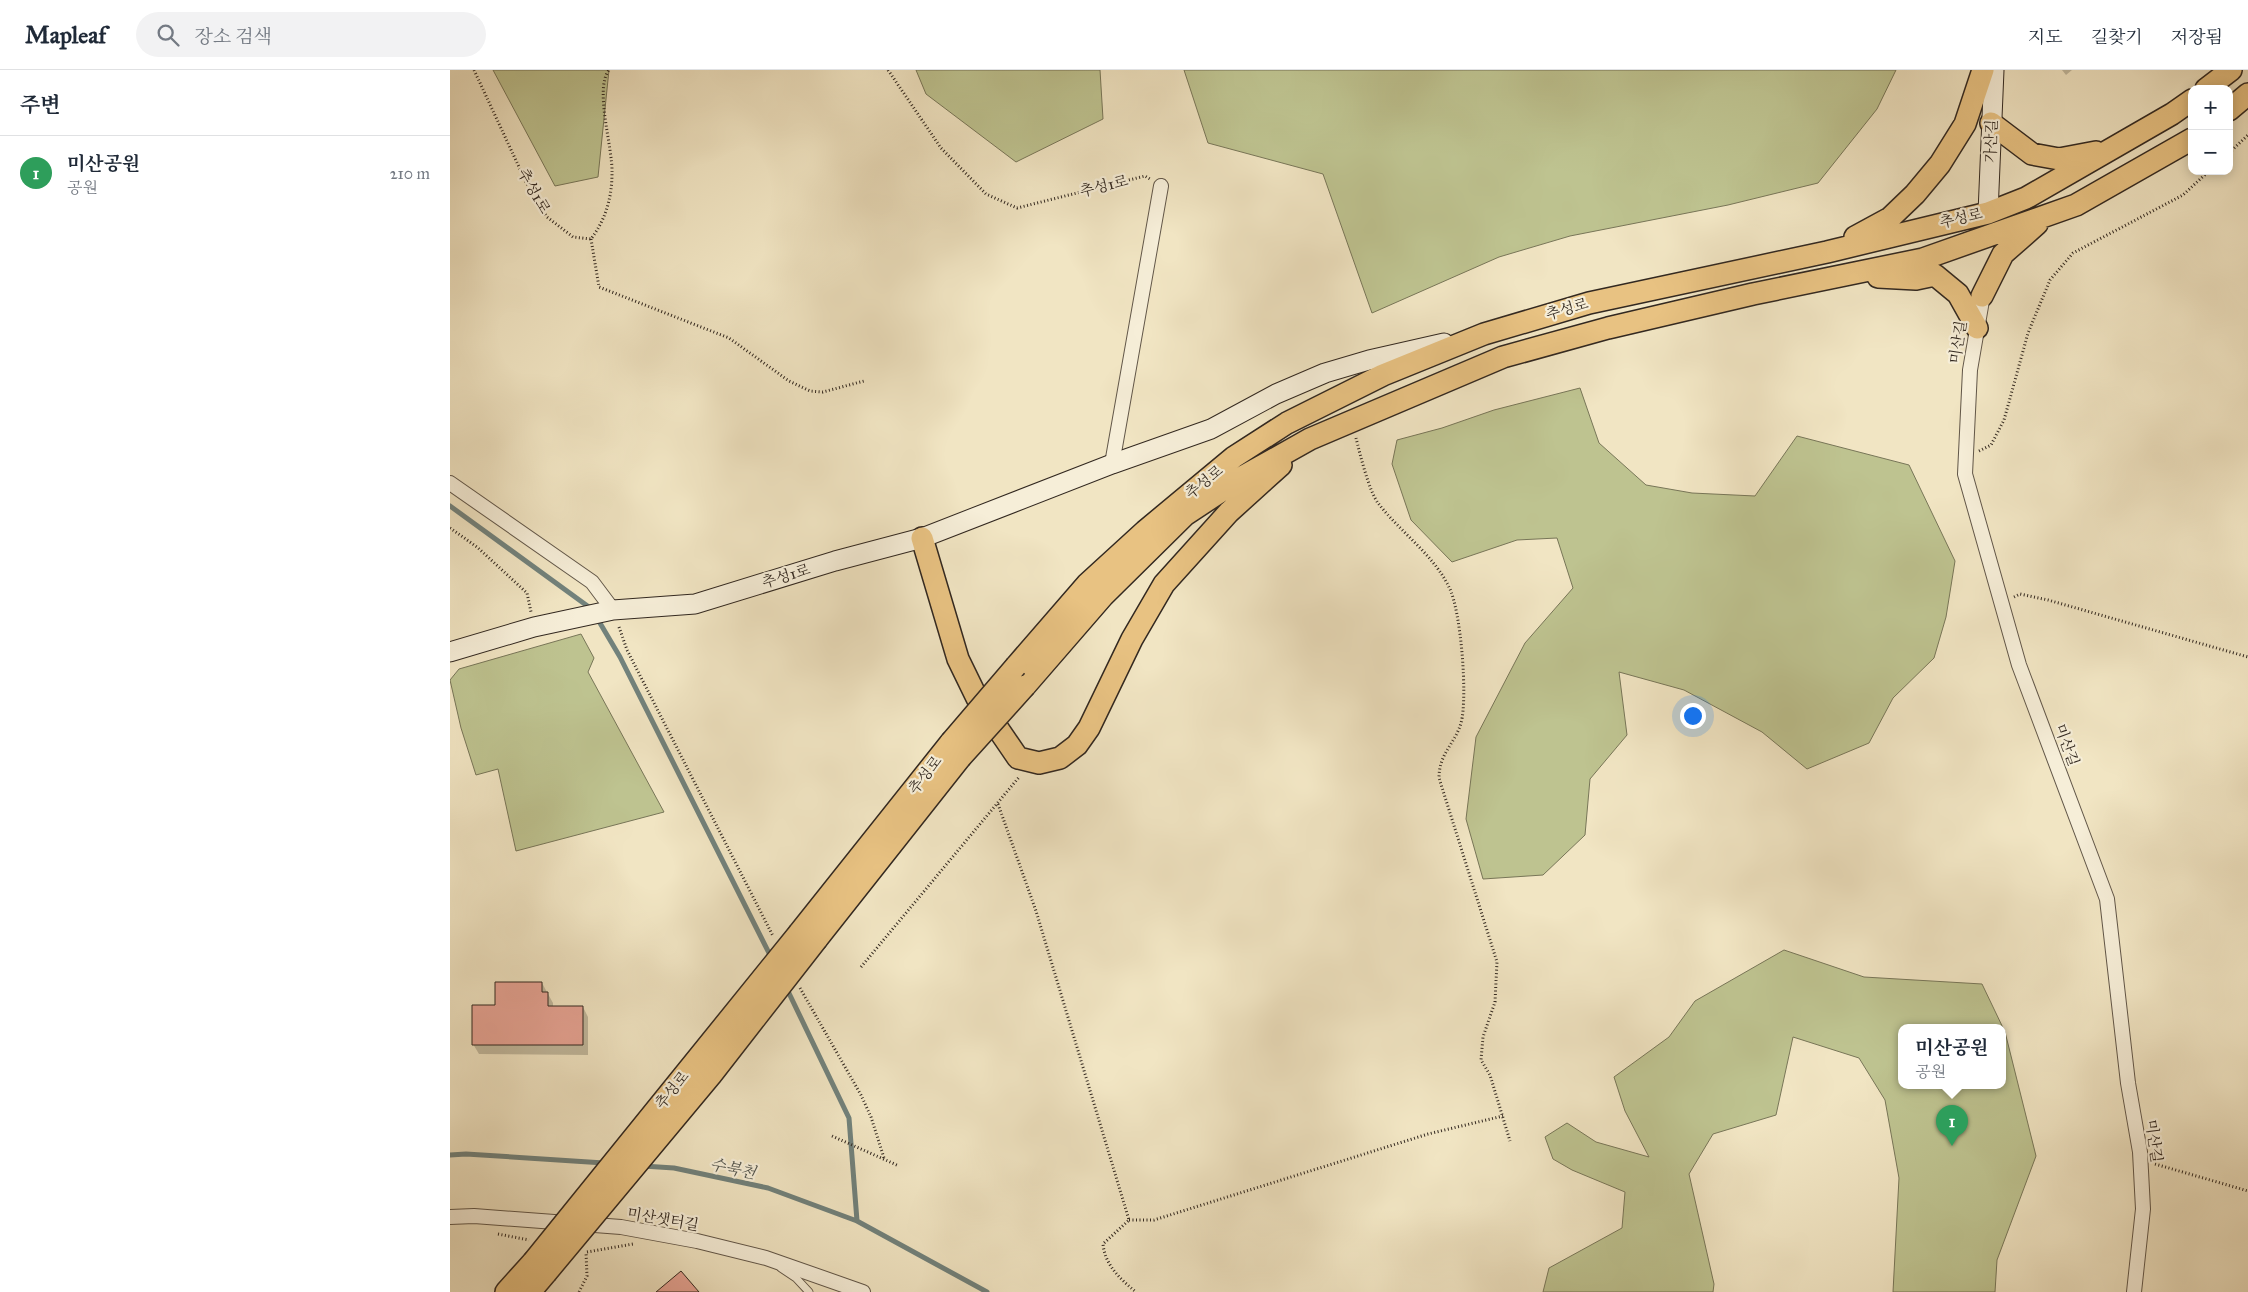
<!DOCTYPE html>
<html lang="ko">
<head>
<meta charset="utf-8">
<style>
	:root { --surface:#fff; --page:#f2f2f3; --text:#1f2937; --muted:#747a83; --line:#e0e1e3; --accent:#ea580c }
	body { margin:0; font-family:"IM FELL Great Primer","Noto Serif KR",serif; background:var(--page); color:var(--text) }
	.controls { position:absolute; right:15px; top:15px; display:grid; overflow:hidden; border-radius:10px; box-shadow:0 2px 12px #0003 }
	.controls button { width:45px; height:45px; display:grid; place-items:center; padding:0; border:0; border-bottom:1px solid var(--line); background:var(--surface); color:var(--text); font:25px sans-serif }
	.you { position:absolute; left:1242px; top:645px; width:18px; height:18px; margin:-12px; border:4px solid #fff; border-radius:50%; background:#1a73e8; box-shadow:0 0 0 8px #1a73e833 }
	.badge { display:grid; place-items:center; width:32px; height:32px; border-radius:50%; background:var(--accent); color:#fff; font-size:16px; font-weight:700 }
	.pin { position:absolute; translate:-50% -41px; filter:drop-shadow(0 1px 2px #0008) }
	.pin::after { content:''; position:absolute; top:26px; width:18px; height:15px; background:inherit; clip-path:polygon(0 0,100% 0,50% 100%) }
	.popup { position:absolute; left:1448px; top:954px; width:108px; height:65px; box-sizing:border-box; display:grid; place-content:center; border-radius:10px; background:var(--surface); filter:drop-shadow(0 1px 4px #0005); font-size:16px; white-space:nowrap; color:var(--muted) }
	.popup b { font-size:19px; color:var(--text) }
	.popup::after { content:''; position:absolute; left:50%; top:100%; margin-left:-10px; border:10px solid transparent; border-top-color:var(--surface) }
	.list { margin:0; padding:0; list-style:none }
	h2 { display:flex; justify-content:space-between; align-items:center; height:65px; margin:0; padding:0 20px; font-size:21px }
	h2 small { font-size:16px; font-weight:400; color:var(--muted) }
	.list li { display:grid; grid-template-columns:32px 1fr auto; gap:15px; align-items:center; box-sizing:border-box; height:75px; padding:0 20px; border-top:1px solid var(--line) }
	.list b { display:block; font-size:19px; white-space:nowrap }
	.list p { margin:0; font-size:16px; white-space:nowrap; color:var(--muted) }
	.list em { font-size:16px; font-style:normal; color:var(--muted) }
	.icon { flex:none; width:28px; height:28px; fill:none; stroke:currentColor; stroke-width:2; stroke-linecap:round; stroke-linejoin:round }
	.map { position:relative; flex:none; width:1798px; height:1222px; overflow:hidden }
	header { display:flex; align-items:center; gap:30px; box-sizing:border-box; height:70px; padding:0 25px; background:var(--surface); border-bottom:1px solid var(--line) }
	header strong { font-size:24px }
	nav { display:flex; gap:28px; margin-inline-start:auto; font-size:18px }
	.search { width:350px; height:45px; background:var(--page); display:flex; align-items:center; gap:12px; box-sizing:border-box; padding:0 18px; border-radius:28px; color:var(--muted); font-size:19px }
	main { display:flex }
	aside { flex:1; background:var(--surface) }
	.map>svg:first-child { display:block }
</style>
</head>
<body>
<header>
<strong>Mapleaf</strong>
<div class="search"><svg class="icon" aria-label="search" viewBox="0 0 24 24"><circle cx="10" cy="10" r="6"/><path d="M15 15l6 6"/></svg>장소 검색</div>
<nav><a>지도</a><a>길찾기</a><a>저장됨</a></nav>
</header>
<main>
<aside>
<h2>주변<small></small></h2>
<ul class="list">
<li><span class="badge" style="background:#2e9e5b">1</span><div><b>미산공원</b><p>공원</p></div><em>210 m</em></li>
</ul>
</aside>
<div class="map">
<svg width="1798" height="1222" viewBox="0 0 1798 1222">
	<rect width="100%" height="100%" fill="#f1e5c3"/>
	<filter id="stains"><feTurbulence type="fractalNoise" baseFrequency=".004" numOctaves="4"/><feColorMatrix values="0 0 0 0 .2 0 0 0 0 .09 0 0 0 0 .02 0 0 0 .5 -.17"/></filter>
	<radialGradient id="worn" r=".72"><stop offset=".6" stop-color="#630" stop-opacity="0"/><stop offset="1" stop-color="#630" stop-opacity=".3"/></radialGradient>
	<path fill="#bec390" stroke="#787658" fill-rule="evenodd" d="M43,0H159L148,107L105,116Z
		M466,0H650L653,49L566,92L476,24Z
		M734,0H1446L1427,39L1368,113L1278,135L1120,166L1049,187L922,243L873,104L758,73Z
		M1130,318L1149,373L1196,415L1242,423L1305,426L1347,366L1459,395L1505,491L1496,547L1484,588L1443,628L1419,673L1357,699L1312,662L1234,620L1169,602L1177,665L1140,709L1135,765L1093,805L1033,809L1016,749L1026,667L1075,573L1123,518L1107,468L1067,470L1002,492L961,450L942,394L947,370L992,358L1044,340Z
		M131,564L144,588L138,602L214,742L66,781L48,699L26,705L11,658L0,610L9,599Z
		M1334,880L1414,907L1532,914L1555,962L1586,1086L1547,1190L1545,1222H1443L1449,1108L1435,1030L1409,988L1343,967L1326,1045L1263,1064L1239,1104L1264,1214L1263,1222H1093L1099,1198L1172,1158L1175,1122L1122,1100L1103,1089L1095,1067L1117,1053L1146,1072L1199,1087L1175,1041L1164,1007L1219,967L1245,931ZM1552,957V1015H1452V957Z"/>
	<path fill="#0003" d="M1612,0H1622L1616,5Z
		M92,913L103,933V937H133L138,947V985L29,984L23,974L46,937Z"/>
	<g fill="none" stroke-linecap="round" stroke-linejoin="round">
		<path stroke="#72827c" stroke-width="5" d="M0,436L143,540
			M147,548L170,587L322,889
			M336,917L399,1048L407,1151
			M0,1085L16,1084L154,1093
			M193,1096L224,1098L318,1118L407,1151L537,1222"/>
	</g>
	<path fill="#e7a495" stroke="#322820" d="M45,912H92V922H98V936H133V975H22V935H45Z
		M231,1201L249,1222H206Z"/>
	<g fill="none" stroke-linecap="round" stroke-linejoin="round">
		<g stroke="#625749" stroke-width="9">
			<path id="lane" d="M331,1198L346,1208L359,1222"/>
		</g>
		<g stroke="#625749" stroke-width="16">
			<path id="street" d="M1534,219L1520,300L1515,404L1569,595L1657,829L1678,1013L1690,1082L1693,1139L1684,1222
				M662,394L711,116
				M0,413L142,512L163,540
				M0,1147L24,1146L171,1157L247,1171L316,1188L413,1222"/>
		</g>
		<g stroke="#322820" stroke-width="21">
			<path id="secondary" d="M1538,143L1544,0
				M0,582L84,557L163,540L245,534L385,491L472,468L662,394L761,359L826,324L875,303L919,290L994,273"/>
		</g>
		<g stroke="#322820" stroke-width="24">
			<path id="primary" d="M1756,19L1781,0
				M1779,40L1798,24
				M1541,53L1582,84L1609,89L1646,82
				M1405,167L1440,148L1465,124L1490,94L1515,54L1533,0
				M1428,207L1466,209L1485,205L1508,224L1527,258
				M1532,226L1553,184L1587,154
				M472,468L508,589L527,628L568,688L589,693L610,688L627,675L639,658L682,569L714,514L779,442L831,395
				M566,596L637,514L695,461L784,387L837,353L933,305L1034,264L1139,233L1377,182L1538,143L1576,128L1722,44L1742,30
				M575,616L653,526L735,445L794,406L860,369L1053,287L1158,258L1303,224L1473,189L1626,135L1742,69
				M349,863L501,672
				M367,869L510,688
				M56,1222L83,1192
				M80,1222L96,1203"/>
		</g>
		<path stroke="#322820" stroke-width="3" stroke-dasharray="1 2.5" stroke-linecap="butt" d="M24,0L76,112L97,147L123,167L141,169C156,149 162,127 162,103C163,78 144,19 159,0
			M438,0L491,78L536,124L567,138L695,106L700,109
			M1779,83L1798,65
			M141,169L149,217L279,268L339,311L360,321L373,322L414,311
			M906,368C910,384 919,421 928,433C950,462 983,484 999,517C1011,540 1018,628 1011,653C1005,674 989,683 989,708L1047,892L1045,932L1033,967L1031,990L1040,1005L1060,1071
			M1529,381L1541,375L1554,350L1578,263L1600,210L1623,183L1733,125L1759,101
			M0,458L27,477L77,523L81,542
			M1564,527L1570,524L1598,530L1798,587
			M169,557L177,580L323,866
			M548,734L586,841L679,1150L653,1174C655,1195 670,1209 686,1222
			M411,897L570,706
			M350,918L411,1025L421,1047L434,1088
			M382,1066L449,1096
			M1705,1094L1798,1121
			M679,1150H704L978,1064L1053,1046
			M48,1164L79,1170
			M137,1182L183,1174
			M129,1222L137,1206L136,1182"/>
		<use href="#lane" stroke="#f6eed8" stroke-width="7"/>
		<use href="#street" stroke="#f6eed8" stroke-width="14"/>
		<use href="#secondary" stroke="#f6eed8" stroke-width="19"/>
		<use href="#primary" stroke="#e8c282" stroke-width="21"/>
		<g stroke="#322820" stroke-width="24" stroke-linecap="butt">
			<path id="primary-bridge" d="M501,672L566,596
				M510,688L575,616
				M83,1192L349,863
				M96,1203L261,1005L367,869"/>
		</g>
		<use href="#primary-bridge" stroke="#e8c282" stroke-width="21"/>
	</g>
	<g text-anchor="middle" stroke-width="4.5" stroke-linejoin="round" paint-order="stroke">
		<g font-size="15" fill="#322820" stroke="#f6eed8">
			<text transform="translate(1541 71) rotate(-88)" y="5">가산길</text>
			<text transform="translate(654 116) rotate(-14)" y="5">추성1로</text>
			<text transform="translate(84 121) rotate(60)" y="5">추성1로</text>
			<text transform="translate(1511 148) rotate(-13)" y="5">추성로</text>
			<text transform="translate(1117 239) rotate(-16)" y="5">추성로</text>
			<text transform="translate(1508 272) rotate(-81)" y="5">미산길</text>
			<text transform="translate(754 412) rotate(-39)" y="5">추성로</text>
			<text transform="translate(336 506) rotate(-17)" y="5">추성1로</text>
			<text transform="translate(1617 675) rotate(70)" y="5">미산길</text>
			<text transform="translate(475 705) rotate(-52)" y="5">추성로</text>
			<text transform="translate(222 1020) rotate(-51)" y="5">추성로</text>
			<text transform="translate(1704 1071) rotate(82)" y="5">미산길</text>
			<text transform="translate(213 1149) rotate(10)" y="5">미산샛터길</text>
		</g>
		<g font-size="16" font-style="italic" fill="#52554e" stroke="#f6eed8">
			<text transform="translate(283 1098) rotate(12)" y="6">수북천</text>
		</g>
	</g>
	<rect width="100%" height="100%" filter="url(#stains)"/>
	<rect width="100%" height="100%" fill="url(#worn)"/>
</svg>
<div class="controls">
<button>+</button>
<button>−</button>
</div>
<div class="you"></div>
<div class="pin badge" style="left:1502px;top:1076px;background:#2e9e5b">1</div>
<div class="popup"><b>미산공원</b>공원</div>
</div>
</main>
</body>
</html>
